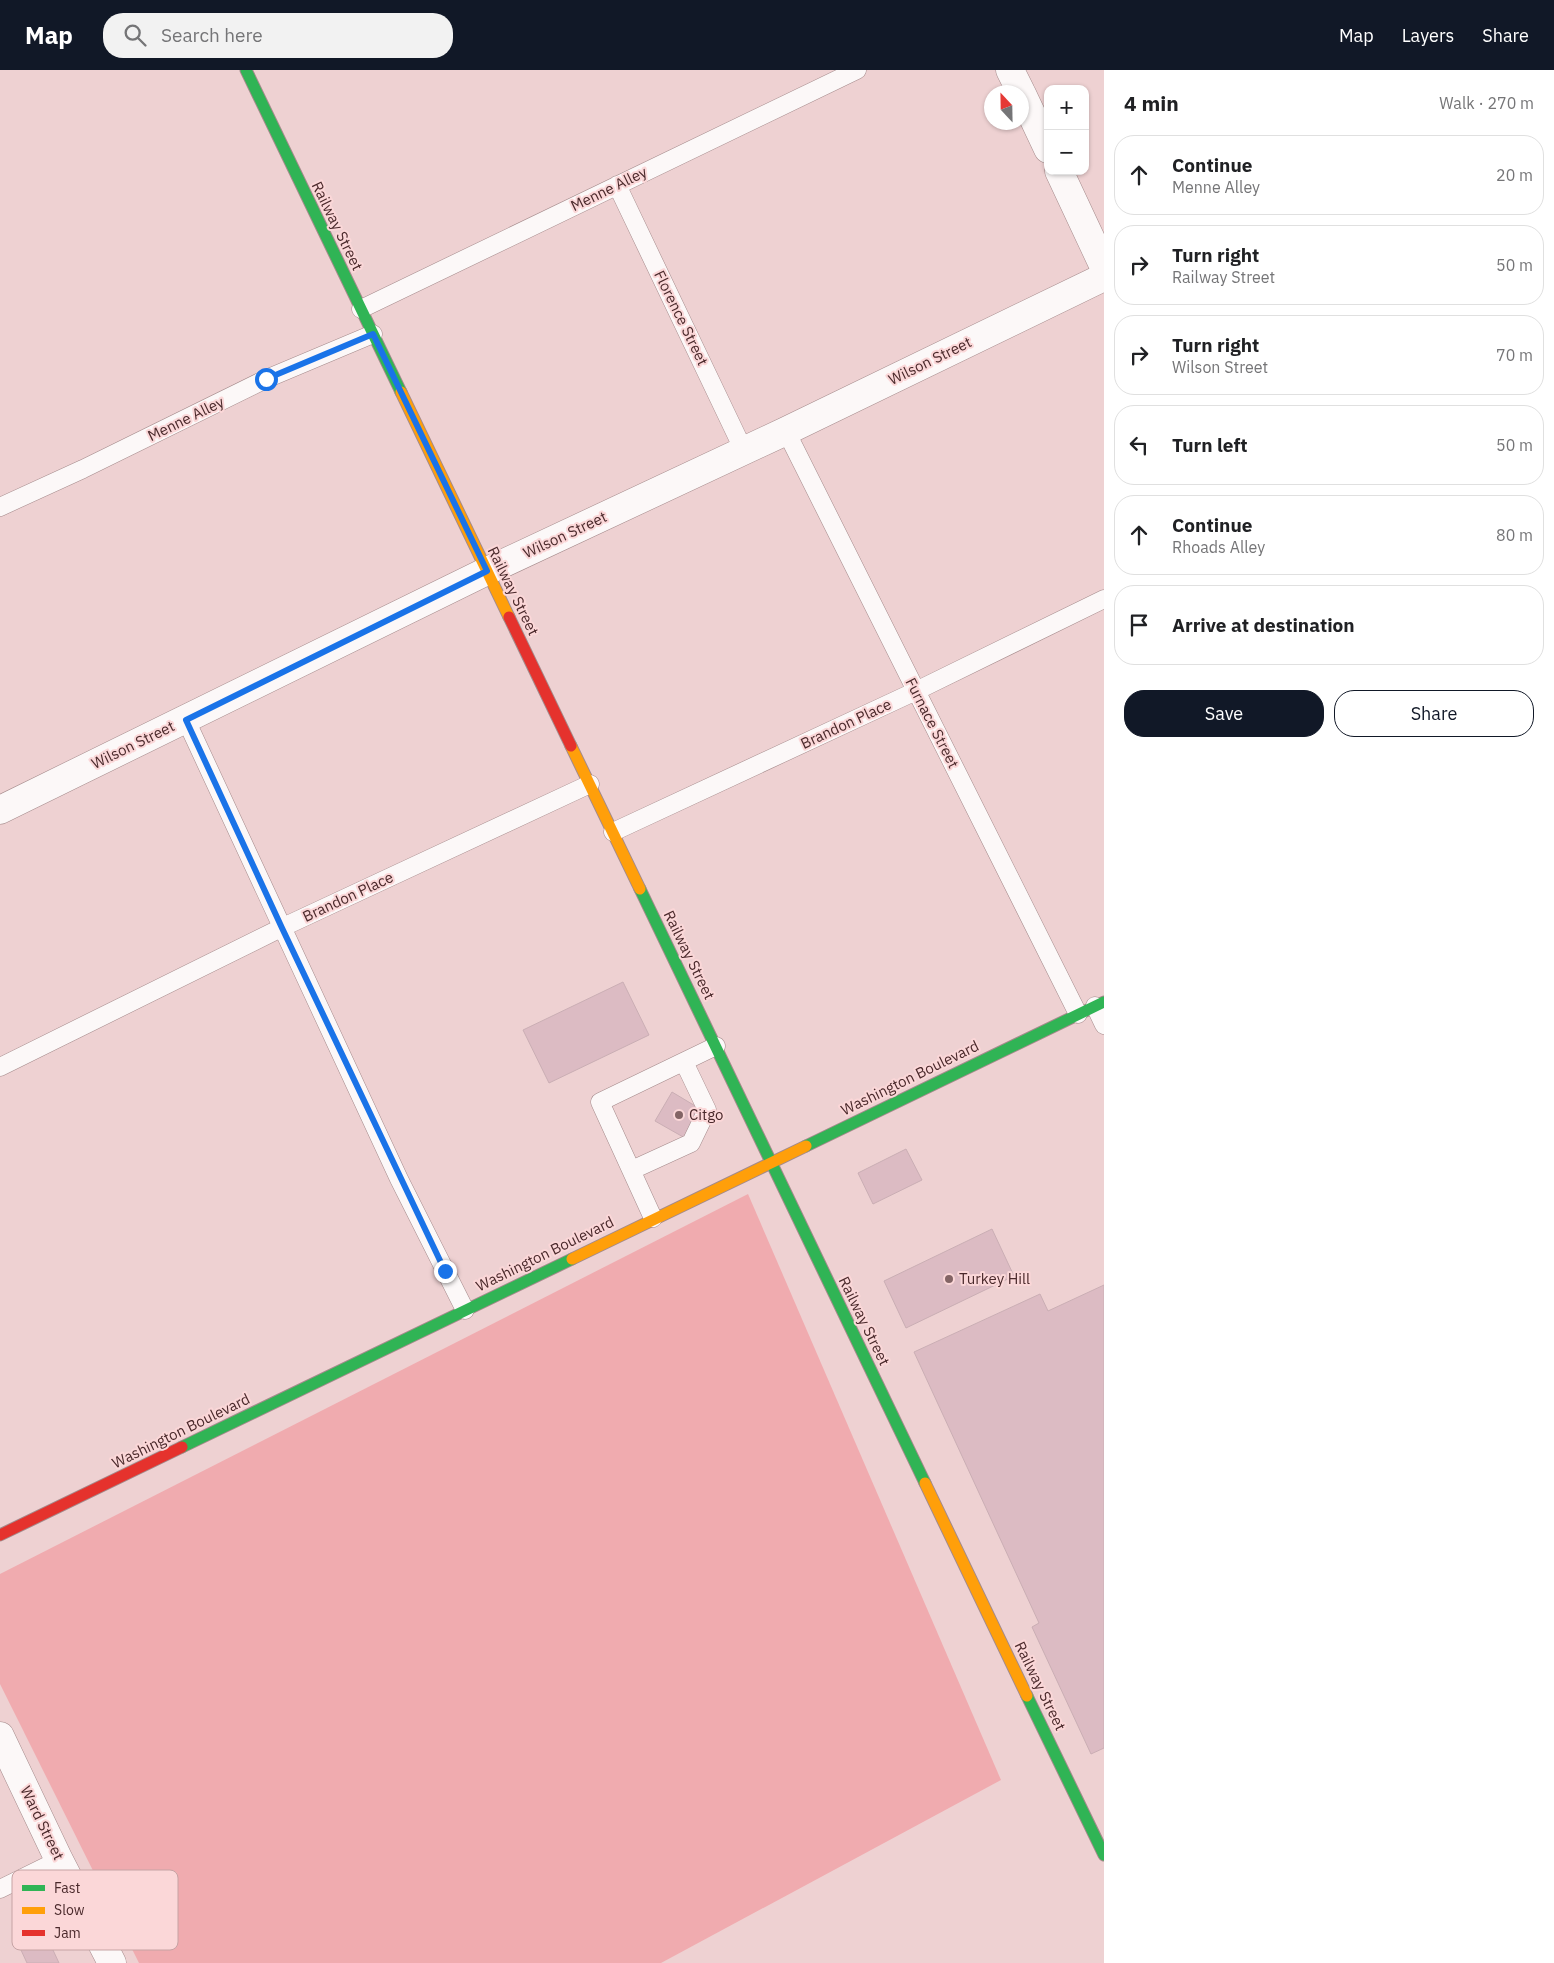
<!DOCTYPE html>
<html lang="en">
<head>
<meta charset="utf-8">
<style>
	:root { --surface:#fff; --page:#f2f2f2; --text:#202124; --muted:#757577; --line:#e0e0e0; --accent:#111827 }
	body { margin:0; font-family:"IBM Plex Sans",sans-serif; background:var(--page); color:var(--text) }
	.controls { position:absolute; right:15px; top:15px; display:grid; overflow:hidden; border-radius:10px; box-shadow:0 1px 4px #0004 }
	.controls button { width:45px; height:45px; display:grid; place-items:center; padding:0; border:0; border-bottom:1px solid var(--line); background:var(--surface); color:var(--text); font:25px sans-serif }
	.compass { position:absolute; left:984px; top:15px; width:45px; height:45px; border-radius:50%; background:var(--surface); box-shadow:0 1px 4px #0004; rotate:338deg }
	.stop { position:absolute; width:15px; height:15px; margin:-11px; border:4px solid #1a73e8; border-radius:50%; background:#fff }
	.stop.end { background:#1a73e8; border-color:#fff; box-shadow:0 1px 5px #0008 }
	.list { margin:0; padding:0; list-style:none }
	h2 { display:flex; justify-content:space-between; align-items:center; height:65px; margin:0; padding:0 20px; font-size:21px }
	h2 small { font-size:16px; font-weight:400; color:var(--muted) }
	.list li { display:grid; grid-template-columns:32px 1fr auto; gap:15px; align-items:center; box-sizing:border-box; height:80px; margin:0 10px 10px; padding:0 10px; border:1px solid var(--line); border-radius:20px }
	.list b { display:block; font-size:19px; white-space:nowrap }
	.list p { margin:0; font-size:16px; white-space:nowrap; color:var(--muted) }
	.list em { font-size:16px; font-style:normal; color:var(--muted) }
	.actions { display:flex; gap:10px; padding:15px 20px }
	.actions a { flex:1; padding:11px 0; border:1px solid var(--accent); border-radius:20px; text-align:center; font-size:18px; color:var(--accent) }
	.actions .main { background:var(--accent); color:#fff }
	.icon { flex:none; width:28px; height:28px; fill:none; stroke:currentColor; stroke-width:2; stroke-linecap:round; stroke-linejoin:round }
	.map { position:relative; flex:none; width:1104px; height:1893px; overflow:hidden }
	header { display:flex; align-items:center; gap:30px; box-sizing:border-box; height:70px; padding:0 25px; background:var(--accent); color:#fff }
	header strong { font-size:24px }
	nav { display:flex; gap:28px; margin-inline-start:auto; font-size:18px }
	.search { width:350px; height:45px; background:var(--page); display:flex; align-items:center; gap:12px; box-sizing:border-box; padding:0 18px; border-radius:20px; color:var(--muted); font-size:19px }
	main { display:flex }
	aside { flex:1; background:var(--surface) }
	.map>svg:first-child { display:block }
</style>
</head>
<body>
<header>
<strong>Map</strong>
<div class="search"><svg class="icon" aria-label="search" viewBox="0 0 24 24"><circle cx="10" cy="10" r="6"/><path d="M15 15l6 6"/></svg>Search here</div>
<nav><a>Map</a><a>Layers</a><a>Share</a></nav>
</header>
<main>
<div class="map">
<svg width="1104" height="1893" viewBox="0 0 1104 1893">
	<rect width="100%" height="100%" fill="#eed1d2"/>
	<path fill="#f0abaf" d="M748,1124L1001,1710L661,1893H139L0,1614V1504Z"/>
	<path fill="#dcbbc3" stroke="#caaeb4" d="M623,912L649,965L549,1013L523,960Z
		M672,1022L702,1040L685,1068L655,1051Z
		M906,1079L922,1110L873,1134L858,1103Z
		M992,1159L1014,1206L906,1258L884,1211Z
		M1104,1215V1678L1091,1684L1032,1557L1039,1553L914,1282L1040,1224L1048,1241Z
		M40,1852L59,1893H27L14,1865Z"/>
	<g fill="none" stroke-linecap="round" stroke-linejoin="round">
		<g stroke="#a48a8b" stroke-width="19">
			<path id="lane" d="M617,115L744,381
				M361,239L857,0
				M786,361L1078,944
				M0,437L83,399L266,309L373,264
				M186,650L399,1109L465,1240
				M613,762L916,621L1104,529
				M1095,936L1104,955
				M0,997L281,858L590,714
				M632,1100L691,1073L707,1040L684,992
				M653,1148L600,1032L716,976
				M0,1819L59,1790"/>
		</g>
		<g stroke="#a48a8b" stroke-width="29">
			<path id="street" d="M1010,0L1021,22
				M1022,24L1048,79
				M1059,101L1104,197
				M0,740L487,501L786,361L1104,207
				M0,1666L59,1790L112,1893"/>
		</g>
		<g stroke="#a48a8b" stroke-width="13">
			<path id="fast" d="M246,0L401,322
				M640,819L925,1413
				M806,1076L1104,932
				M182,1377L572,1189
				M1027,1626L1104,1785"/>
		</g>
		<g stroke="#a48a8b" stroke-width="13">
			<path id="slow" d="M401,322L509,547
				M571,676L640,819
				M572,1189L806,1076
				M925,1413L1027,1626"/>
		</g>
		<g stroke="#a48a8b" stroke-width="13">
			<path id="jam" d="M509,547L571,676
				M0,1465L182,1377"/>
		</g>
		<use href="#lane" stroke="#fcf8f8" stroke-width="18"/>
		<use href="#street" stroke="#fcf8f8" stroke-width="28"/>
		<use href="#fast" stroke="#30b455" stroke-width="11"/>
		<use href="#slow" stroke="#ff9f0a" stroke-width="11"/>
		<use href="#jam" stroke="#e5322d" stroke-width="11"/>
	</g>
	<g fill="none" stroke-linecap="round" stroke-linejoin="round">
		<path stroke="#1a73e8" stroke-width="6" d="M266,309L373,264L487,501L186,650L282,858L445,1201"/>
	</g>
	<g fill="#836465" stroke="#fbd7d8" stroke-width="2">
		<circle cx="679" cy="1045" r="5"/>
		<circle cx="949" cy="1209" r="5"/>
	</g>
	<g text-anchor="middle" stroke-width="4" stroke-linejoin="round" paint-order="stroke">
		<g font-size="15" fill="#4a292b" stroke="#fbd7d8">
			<text transform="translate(609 119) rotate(-26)" y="5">Menne Alley</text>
			<text transform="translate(337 156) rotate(64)" y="5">Railway Street</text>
			<text transform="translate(681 248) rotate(64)" y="5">Florence Street</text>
			<text transform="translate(930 291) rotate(-26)" y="5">Wilson Street</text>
			<text transform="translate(186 349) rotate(-26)" y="5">Menne Alley</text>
			<text transform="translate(565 465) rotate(-25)" y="5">Wilson Street</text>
			<text transform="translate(513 521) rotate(64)" y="5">Railway Street</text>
			<text transform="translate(932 653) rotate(63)" y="5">Furnace Street</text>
			<text transform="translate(846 654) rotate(-25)" y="5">Brandon Place</text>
			<text transform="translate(133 675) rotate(-26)" y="5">Wilson Street</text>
			<text transform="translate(348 827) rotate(-25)" y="5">Brandon Place</text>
			<text transform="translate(689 885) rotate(64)" y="5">Railway Street</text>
			<text transform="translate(910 1008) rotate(-26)" y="5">Washington Boulevard</text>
			<text transform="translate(545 1184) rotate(-26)" y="5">Washington Boulevard</text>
			<text transform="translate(864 1251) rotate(64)" y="5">Railway Street</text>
			<text transform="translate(181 1361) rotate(-26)" y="5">Washington Boulevard</text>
			<text transform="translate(1040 1616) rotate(64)" y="5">Railway Street</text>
			<text transform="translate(42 1753) rotate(64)" y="5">Ward Street</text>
		</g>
		<g font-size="15" fill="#4a292b" stroke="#fbd7d8" text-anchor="start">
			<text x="689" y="1050">Citgo</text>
			<text x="959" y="1214">Turkey Hill</text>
		</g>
	</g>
	<rect x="12" y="1800" width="166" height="80" rx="8" fill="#fbd7d8" stroke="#c6a3a4" stroke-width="1"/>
	<rect x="22" y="1815" width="23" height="6" fill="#30b455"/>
	<rect x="22" y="1837" width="23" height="7" fill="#ff9f0a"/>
	<rect x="22" y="1860" width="23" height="6" fill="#e5322d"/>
	<g font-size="14" fill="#4a292b">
		<text x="54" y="1823">Fast</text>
		<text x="54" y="1845">Slow</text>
		<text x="54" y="1868">Jam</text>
	</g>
</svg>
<div class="controls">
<button>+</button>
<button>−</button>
</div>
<svg class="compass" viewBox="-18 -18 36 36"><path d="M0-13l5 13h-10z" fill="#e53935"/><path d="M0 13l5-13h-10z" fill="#757577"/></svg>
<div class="stop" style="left:266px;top:309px"></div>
<div class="stop end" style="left:445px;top:1201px"></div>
</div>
<aside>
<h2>4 min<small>Walk · 270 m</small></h2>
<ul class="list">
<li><svg class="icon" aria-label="ahead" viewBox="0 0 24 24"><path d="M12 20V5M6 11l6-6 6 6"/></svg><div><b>Continue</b><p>Menne Alley</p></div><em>20 m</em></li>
<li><svg class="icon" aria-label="right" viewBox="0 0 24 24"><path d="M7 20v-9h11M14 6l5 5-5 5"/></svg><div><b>Turn right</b><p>Railway Street</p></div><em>50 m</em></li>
<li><svg class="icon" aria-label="right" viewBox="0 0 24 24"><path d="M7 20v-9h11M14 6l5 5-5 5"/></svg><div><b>Turn right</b><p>Wilson Street</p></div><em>70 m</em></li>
<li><svg class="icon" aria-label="left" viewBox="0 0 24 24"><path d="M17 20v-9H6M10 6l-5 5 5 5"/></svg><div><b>Turn left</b></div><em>50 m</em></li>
<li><svg class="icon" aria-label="ahead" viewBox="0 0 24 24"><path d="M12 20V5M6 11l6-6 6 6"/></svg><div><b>Continue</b><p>Rhoads Alley</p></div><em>80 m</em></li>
<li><svg class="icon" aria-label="arrive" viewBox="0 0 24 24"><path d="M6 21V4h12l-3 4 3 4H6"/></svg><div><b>Arrive at destination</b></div></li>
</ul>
<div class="actions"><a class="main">Save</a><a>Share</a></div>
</aside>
</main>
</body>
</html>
